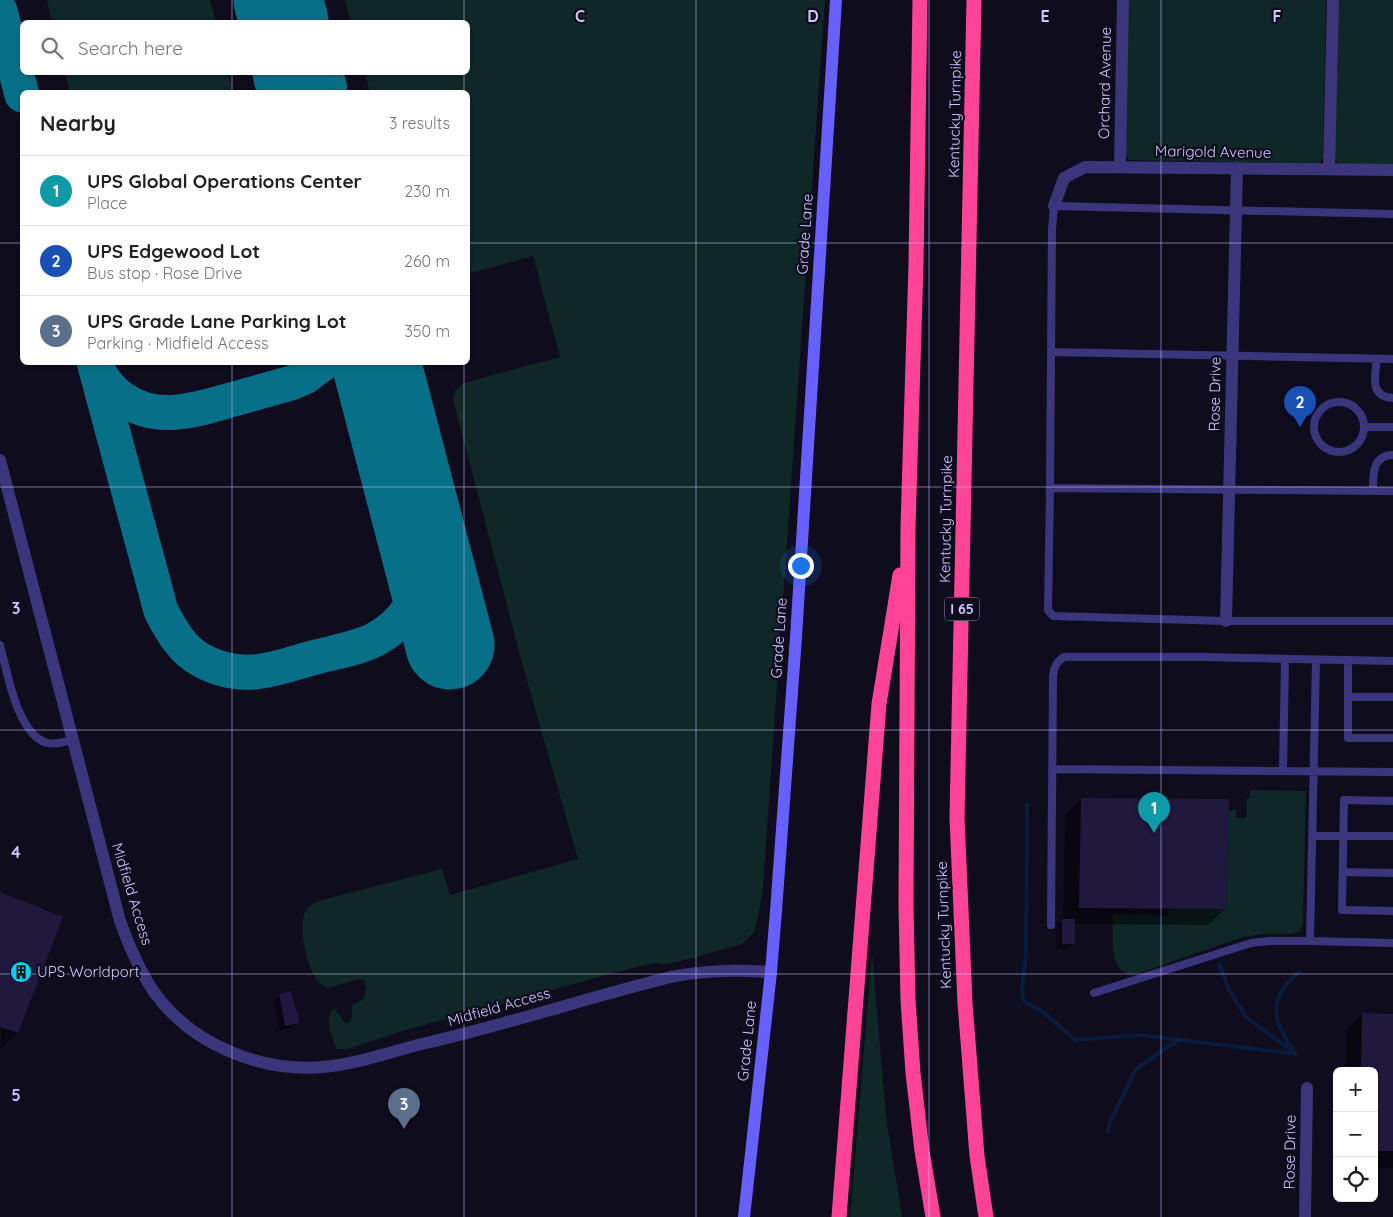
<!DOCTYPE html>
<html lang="en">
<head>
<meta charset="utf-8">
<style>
	:root { --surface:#fff; --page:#f6f6f6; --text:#202124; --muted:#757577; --line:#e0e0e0; --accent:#127181 }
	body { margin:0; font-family:Quicksand,sans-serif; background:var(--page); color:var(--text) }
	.controls { position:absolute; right:15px; bottom:15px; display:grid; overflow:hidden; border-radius:8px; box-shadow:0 1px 4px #0004 }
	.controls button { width:45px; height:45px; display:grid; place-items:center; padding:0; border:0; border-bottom:1px solid var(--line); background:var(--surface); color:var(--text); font:25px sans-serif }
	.you { position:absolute; left:800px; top:565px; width:18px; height:18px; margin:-12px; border:4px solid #fff; border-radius:50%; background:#1a73e8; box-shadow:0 0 0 8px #1a73e833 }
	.badge { display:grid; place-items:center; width:32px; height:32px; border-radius:50%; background:var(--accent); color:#fff; font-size:16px; font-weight:700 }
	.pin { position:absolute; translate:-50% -41px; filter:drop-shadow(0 1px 2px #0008) }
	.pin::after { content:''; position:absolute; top:26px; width:18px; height:15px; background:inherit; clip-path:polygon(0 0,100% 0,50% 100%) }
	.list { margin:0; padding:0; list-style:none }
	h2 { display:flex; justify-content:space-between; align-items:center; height:65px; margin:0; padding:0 20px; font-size:21px }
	h2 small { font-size:16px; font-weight:400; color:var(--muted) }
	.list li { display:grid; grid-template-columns:32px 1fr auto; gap:15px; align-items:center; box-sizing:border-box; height:70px; padding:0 20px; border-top:1px solid var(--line) }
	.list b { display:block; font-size:19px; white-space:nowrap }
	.list p { margin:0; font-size:16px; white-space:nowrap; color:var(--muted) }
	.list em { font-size:16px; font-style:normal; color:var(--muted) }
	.icon { flex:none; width:28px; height:28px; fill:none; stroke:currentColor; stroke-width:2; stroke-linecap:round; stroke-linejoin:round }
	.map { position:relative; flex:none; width:1393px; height:1217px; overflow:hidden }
	.search { position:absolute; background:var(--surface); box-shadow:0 1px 4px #0004; left:20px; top:20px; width:450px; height:55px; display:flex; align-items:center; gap:12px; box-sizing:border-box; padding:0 18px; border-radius:8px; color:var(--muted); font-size:19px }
	.panel { position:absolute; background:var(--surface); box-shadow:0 1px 4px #0004; left:20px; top:90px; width:450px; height:275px; border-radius:8px }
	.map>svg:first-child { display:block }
</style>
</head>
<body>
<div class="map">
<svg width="1393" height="1217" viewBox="0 0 1393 1217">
	<rect width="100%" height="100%" fill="#0f0c1d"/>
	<path fill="#0f2727" d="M47,0H210L216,22H52Z
		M345,0H825L766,843L763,888L757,922L754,932L742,944L681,961L666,964L653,963L610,974L402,1031L347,1049H336C332,1036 323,1019 334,1008L346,1024L352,1018V1005L364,999L366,989L364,979H358L328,988C309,986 296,926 306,911C310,904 318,901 326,899L442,869L450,895L578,859L522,663L453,399L456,389L464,383L560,357L533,256L468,274V92H370L365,73L468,72V22H351Z
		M1126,0H1326L1323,157L1320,164L1129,160L1125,154Z
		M1337,0H1393V165L1341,164L1336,161L1334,156Z
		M65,73H228L233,92H70Z
		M1250,790L1306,791L1303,923L1300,931L1292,934H1264L1243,937L1139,973C1106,980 1113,934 1113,914L1168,916V909H1226L1228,811L1236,809V818H1246L1247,799L1250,798Z
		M872,954L886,1116L902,1217H850Z"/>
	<path fill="#0007" d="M1081,799L1225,909L1208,925L1074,924V944L1068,949H1057V925L1063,920L1065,815Z
		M0,894L62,918L17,1033L1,1049Z
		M279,995L298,1022L293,1027L280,1031L274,1000Z
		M1363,1014L1393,1015V1168L1374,1167V1071H1346V1031Z"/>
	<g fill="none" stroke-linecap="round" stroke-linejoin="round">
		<path stroke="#0a1c3d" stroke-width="4" d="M1027,805L1026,954L1022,989L1023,998L1025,1002L1042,1011L1075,1040L1140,1035L1296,1054C1272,1022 1266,1000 1299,972
			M1219,964L1229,990L1247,1018L1292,1051
			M1108,1131L1110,1122L1136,1069L1178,1040"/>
		<path stroke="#086f88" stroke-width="35" d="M0,11L22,95
			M94,362L161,611C171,630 182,650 201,660C217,669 235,673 253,672C274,671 296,662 316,657C335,652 356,649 374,640C387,633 400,623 408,610C423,588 423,567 423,541
			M98,370C104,382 112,392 123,399C156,422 192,411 227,401C248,395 269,389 291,383L305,377L325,362"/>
		<path stroke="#086f88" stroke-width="89" d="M278,0L284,22
			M297,72L303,92
			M376,362L450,645"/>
	</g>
	<path fill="#21183e" d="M1081,798L1229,799L1226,909L1079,908Z
		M0,892L63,917L18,1033L0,1027Z
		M1062,919H1075V944H1062Z
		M291,991L300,1023L285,1026L279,994Z
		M1362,1013L1393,1014V1151H1374V1071H1361Z"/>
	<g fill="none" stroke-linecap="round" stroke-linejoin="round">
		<path stroke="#3b367c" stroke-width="8" d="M1051,352L1393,359
			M1377,359C1375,376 1369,397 1393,398
			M1314 427a25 25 0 1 1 50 0a25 25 0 1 1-50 0Z
			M1364,427H1393
			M1050,488L1052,230L1054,206L1393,214
			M1373,491C1373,476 1372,455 1393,455
			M1393,491L1050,488L1048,610L1053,616L1226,621H1393
			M0,645C7,671 16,727 42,741C51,746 63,742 73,740
			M1348,660V738H1393
			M1348,697H1393
			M1052,769L1393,772
			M1283,771L1285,659
			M1393,801L1344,800L1342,910L1393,911
			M1313,836H1393
			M1343,872L1393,873
			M1051,925L1053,676C1054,668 1056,662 1064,657H1203L1393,661
			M1310,941L1393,943
			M1094,993L1251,943L1270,941H1310L1316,660"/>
		<path stroke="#3b367c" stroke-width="12" d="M1120,167L1123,0
			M1329,169L1333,0
			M1054,206L1064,178L1085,167L1393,170
			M0,460L120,921C129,946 139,970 154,992C192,1045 260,1072 323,1067C358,1064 392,1051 426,1043C509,1024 589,997 671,977C706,970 736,970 771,972
			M1226,621L1237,168
			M1305,1217L1307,1088"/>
		<path stroke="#685fff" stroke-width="12" d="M744,1217L771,972L776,911L796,637L836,0"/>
		<path stroke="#ff4397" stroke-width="15" d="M920,0L916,264L908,527L906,906L908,1000L913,1073L922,1151L933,1217
			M974,0L957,818L965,1003L977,1156L986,1217
			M839,1217L879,704L900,575"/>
	</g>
	<path fill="none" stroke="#d0c8ff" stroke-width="1" stroke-opacity="0.55" d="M232,0V22M464,0V22M696,0V1217M929,0V1217M1161,0V1217M232,72V92M464,72V92M0,243H22M468,243H1393M232,362V1217M464,362V1217M0,487H1393M0,730H1393M0,974H1393"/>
	<defs>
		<g id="building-disc" transform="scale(1.125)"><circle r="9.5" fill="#00d2f3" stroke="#0f0c1d"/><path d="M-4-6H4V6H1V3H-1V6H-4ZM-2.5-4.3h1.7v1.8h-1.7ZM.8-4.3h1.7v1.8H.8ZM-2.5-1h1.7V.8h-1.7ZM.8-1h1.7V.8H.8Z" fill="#111"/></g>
	</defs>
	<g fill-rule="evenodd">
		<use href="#building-disc" x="21" y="972"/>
	</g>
	<g text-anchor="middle" stroke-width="4.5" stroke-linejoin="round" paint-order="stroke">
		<rect fill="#0f0c1d" stroke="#9690bb" stroke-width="1" x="944.5" y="597.5" width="35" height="23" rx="4"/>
		<g font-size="14" font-weight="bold" fill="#d0c8ff">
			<text x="962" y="614">I 65</text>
		</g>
		<g font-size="15" fill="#d0c8ff" stroke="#0f0c1d">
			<text transform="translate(1105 83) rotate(-89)" y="5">Orchard Avenue</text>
			<text transform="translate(955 114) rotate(-89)" y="5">Kentucky Turnpike</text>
			<text transform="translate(1213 152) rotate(1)" y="5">Marigold Avenue</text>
			<text transform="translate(805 234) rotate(-86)" y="5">Grade Lane</text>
			<text transform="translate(1215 394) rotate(-89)" y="5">Rose Drive</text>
			<text transform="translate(946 519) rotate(-89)" y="5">Kentucky Turnpike</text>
			<text transform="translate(779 638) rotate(-86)" y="5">Grade Lane</text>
			<text transform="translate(132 894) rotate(73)" y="5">Midfield Access</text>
			<text transform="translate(944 925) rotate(-92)" y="5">Kentucky Turnpike</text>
			<text transform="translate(499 1007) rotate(-16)" y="5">Midfield Access</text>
			<text transform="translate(747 1041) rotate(-84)" y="5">Grade Lane</text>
			<text transform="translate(1290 1152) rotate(-89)" y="5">Rose Drive</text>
		</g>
		<g font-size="15" fill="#d0c8ff" stroke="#0f0c1d" text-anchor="start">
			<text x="37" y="977">UPS Worldport</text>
		</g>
	</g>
	<g font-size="16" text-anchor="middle" font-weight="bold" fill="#d0c8ff" stroke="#0f0c1d" stroke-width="4.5" stroke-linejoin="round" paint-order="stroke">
		<text x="580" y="22">C</text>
		<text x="813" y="22">D</text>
		<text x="1045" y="22">E</text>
		<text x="1277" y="22">F</text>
		<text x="16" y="614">3</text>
		<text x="16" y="858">4</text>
		<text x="16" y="1101">5</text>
	</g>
</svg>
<div class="controls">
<button>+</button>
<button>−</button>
<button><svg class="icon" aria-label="locate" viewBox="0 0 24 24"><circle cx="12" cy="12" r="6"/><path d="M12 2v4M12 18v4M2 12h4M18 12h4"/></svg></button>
</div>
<div class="you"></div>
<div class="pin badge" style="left:1154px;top:833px;background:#0f9aa8">1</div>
<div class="pin badge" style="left:1300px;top:427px;background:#1a4fb4">2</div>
<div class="pin badge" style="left:404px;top:1129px;background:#5c6f8a">3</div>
<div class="search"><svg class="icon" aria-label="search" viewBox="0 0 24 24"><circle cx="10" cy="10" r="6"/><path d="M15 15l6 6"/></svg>Search here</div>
<section class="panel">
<h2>Nearby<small>3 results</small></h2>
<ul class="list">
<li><span class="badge" style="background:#0f9aa8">1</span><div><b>UPS Global Operations Center</b><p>Place</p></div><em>230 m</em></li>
<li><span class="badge" style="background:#1a4fb4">2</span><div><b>UPS Edgewood Lot</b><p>Bus stop · Rose Drive</p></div><em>260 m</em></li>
<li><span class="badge" style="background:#5c6f8a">3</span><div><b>UPS Grade Lane Parking Lot</b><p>Parking · Midfield Access</p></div><em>350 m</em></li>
</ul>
</section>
</div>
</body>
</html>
